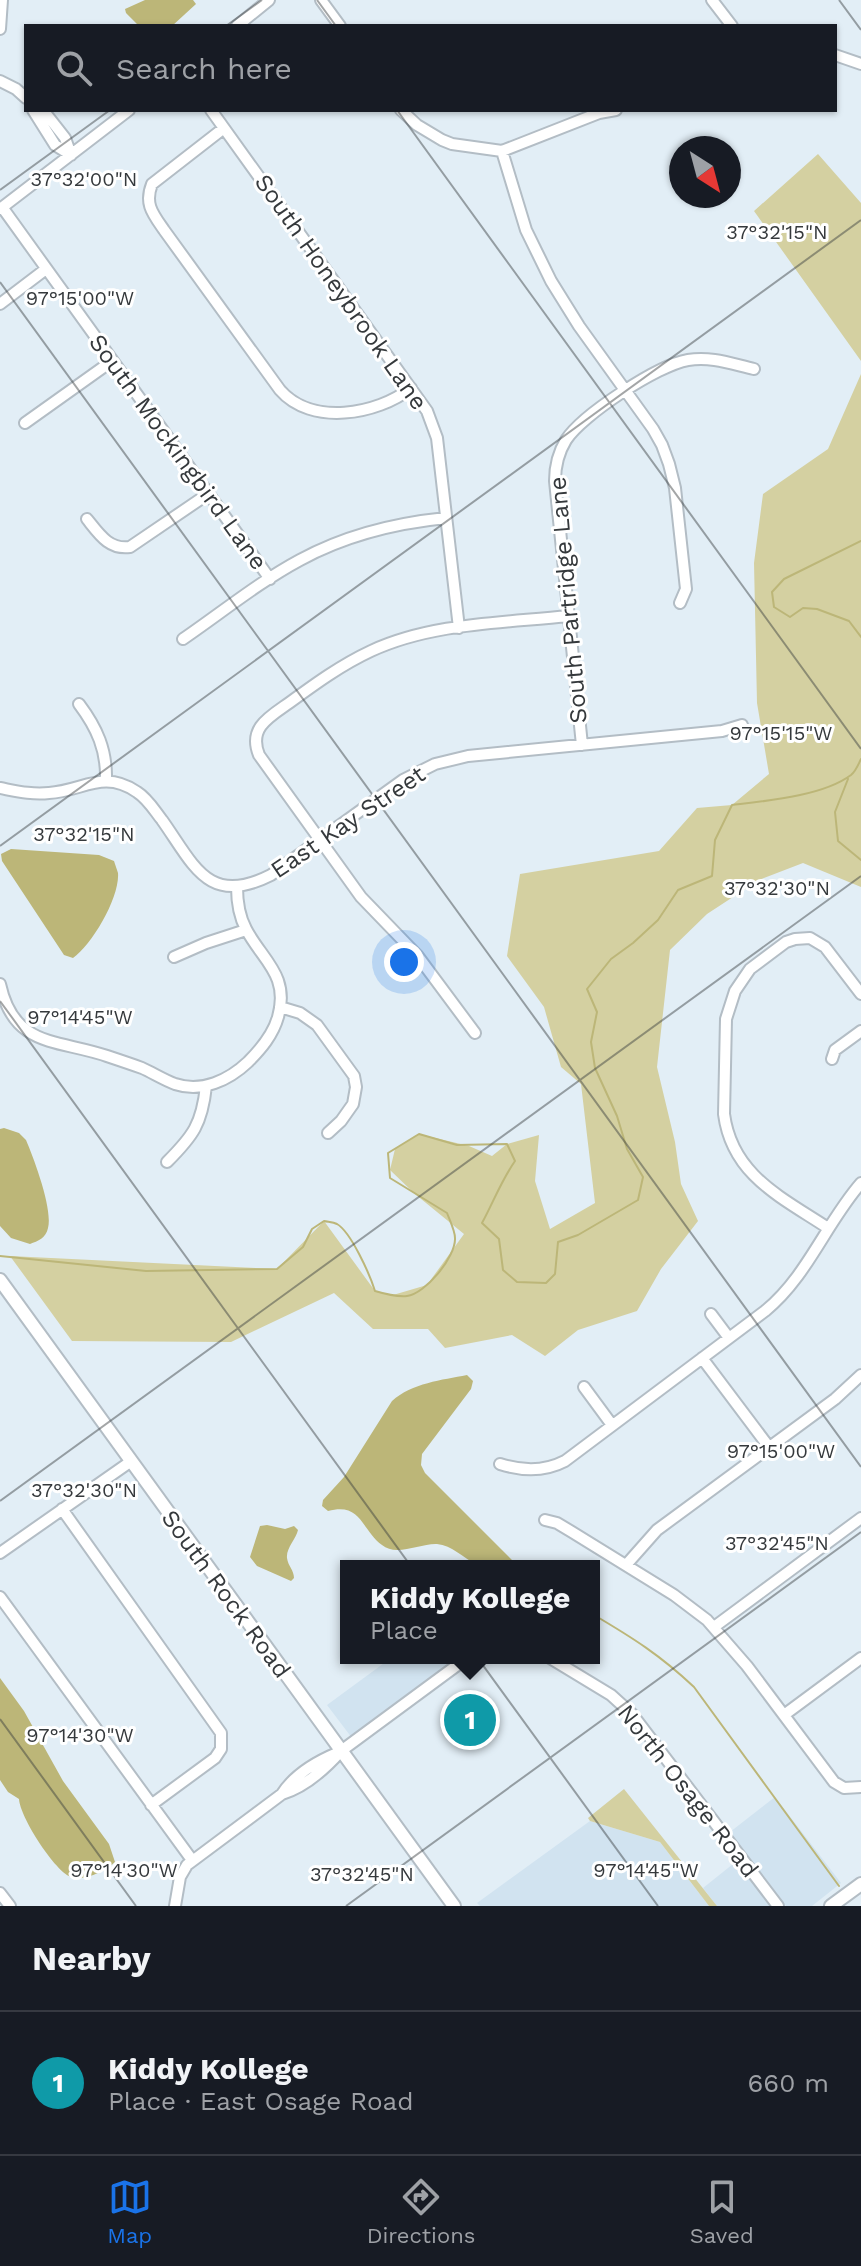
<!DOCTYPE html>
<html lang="en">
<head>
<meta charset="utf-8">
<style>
	:root { --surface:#171b24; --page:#242831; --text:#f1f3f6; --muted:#9ea1a6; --line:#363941; --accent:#1a73e8 }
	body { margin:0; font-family:"Work Sans",sans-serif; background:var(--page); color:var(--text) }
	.compass { position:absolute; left:669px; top:136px; width:72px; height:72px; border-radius:50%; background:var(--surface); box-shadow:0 2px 6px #0004; rotate:144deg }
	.you { position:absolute; left:404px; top:962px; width:28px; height:28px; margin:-20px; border:6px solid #fff; border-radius:50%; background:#1a73e8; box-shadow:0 0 0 12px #1a73e833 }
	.badge { display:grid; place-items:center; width:52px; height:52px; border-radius:50%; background:var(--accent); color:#fff; font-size:26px; font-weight:700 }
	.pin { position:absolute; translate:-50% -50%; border:4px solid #fff; box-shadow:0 2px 8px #0006 }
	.popup { position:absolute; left:340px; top:1560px; width:260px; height:104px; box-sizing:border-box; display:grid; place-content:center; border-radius:0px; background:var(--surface); filter:drop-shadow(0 2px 6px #0005); font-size:26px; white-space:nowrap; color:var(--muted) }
	.popup b { font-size:30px; color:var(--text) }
	.popup::after { content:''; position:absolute; left:50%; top:100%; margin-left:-16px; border:16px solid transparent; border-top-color:var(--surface) }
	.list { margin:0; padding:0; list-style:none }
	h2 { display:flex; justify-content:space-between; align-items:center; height:104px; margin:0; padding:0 32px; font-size:34px }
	h2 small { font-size:26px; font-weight:400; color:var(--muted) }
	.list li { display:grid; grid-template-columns:52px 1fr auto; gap:24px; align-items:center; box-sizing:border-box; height:144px; padding:0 32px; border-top:2px solid var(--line) }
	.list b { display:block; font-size:30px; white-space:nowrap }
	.list p { margin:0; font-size:26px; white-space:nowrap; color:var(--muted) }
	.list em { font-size:26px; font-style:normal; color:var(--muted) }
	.icon { flex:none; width:44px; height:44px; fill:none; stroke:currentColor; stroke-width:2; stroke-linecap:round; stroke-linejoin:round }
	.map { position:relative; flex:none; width:861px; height:1906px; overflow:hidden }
	.search { position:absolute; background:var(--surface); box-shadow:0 2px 6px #0004; left:24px; right:24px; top:24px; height:88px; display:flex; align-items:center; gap:20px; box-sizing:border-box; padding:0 28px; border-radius:0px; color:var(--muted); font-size:30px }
	.sheet { height:248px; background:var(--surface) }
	nav { display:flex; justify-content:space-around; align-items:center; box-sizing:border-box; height:112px; border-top:2px solid var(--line); background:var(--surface); font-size:22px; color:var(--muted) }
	nav a { display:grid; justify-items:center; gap:4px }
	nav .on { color:var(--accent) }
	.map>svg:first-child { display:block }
</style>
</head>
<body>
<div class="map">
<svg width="861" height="1906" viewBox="0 0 861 1906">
	<rect width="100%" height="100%" fill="#e2eef6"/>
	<path fill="#d1e3f0" d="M391,1658H458L352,1738L327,1705Z
		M775,1797L841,1883L812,1906H786L730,1832Z
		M590,1821L660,1842L709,1906H480L477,1903Z
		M738,1860L772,1906H717L703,1888Z"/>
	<path fill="#d4d0a1" d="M818,154L861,203V361L754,211Z
		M861,374V887L803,863L759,880L707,914L670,950L657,1067L675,1142L681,1184L698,1221L661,1269L637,1311L578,1330L545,1356L512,1335L445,1348L428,1329H373L334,1293L231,1342L72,1341L10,1256L277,1269L324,1221L375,1291L393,1295L427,1285L464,1234L415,1194L390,1170L395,1149L419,1134L469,1146L492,1156L507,1144L539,1135L535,1181L550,1229L595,1203L581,1084L561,1067L544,1007L507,956L520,874L659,851L697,808L732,805L769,774L757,703L754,563L763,494L828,449Z
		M624,1789L717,1906H709L660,1842L590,1821L588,1818Z"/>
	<path fill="#bcb678" d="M145,0H193L196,4L172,26H139L126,13L125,9Z
		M11,849L99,855L114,861C115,864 117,870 118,873C120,897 92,945 73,958L64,955L2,861L1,854Z
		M4,1128L19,1133L26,1140C34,1159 53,1209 48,1228C46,1238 38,1241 30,1244L11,1238L0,1226V1129Z
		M467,1375L473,1381L471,1389L422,1454L421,1465L425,1473L514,1562V1566C503,1566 487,1569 476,1564C463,1558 452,1545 437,1544C421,1543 396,1557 382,1545C361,1530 362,1502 328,1511L322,1506L323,1500L344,1477L392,1401C412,1383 442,1380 467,1375Z
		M267,1525L285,1529L294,1526L298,1530C296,1539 286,1548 287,1558C288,1566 294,1570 294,1578L291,1581L257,1566L250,1557L260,1526Z
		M0,1678L24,1711L63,1781L109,1844L115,1862C106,1871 81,1883 69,1876C53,1868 20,1817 19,1799L8,1792L0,1780Z"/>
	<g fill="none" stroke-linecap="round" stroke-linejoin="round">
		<path stroke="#bcb678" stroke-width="2" d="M861,541L784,579L772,592L774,607L790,617L803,608L817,609L849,621L861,637
			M848,779L835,812L838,841L861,860
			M0,1256L146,1271L277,1269L303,1247L312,1229L324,1221C328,1222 333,1222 337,1224C351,1232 370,1275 375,1291C385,1294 397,1297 407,1296C425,1294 456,1257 455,1238C455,1231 450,1221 447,1213L390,1178L388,1153L419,1134L457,1145L507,1144L515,1161C501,1181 493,1203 482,1223L499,1239L503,1270L517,1282L546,1283L555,1274L558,1242L578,1235L638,1200L643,1177L627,1149L617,1116L595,1068L591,1042L597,1012L587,989L611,959L633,943L658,920L678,890L712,876L715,840L732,805C766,801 823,796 851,775C856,771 858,765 861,759
			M594,1615C633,1638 660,1655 694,1687L839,1886"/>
		<g stroke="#b3bdc5" stroke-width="14">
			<path id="minor" d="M321,0L340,26
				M712,0L732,26
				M237,26L269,0
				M0,29L2,0
				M835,55L861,64
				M0,81L16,89L26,98
				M33,110L55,145L71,155
				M43,110L65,138L71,155
				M211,110L427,411L437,438L459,628
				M401,110L417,125L442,140L452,144L502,151L599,113L616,110
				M224,128L152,184C144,204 153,214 164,230L280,390C311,426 377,415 411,388
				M502,151L526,230L551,281L579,326L653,429L662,445L669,464L675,488L686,589L680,603
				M2,207L270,579
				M0,209L129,110
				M0,304L46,269
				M25,423L112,361
				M87,519C99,534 109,550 130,547L208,494
				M183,639C221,613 259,582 300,560C344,536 396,523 446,518
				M79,704C97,728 107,750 106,781
				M582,745L555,481C555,466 558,453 566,440C582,415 658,365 688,360C711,356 732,364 754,369
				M0,788C16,791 32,795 49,793C83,791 103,769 137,792C148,799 154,810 162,820C194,865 208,907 271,875L403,780L435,764L468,756L722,731L742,725
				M174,957L206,943L246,930
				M0,984C14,1048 57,1039 107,1056C119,1060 131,1064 142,1068C153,1073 164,1080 175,1084C202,1093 229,1080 248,1062C261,1049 273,1035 278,1017C290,975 262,960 246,929C239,916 237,902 237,887
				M280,1007L300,1013L317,1025L354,1076L356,1087L353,1104L341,1121L328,1133
				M475,1033L417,955L361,897L259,755C248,728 269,717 289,703C315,684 341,665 371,651C431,623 503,623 568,616
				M832,1059L835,1050L861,1031
				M167,1162C193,1136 202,1124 206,1086
				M828,1228C781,1197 732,1175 724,1114L726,1019L735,991L750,969L786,942L795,939L810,938L825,947L861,994
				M711,1314L729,1338
				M702,1358L769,1447
				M584,1387L612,1425
				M500,1464C522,1471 544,1472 565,1461L765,1311C807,1277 826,1223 861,1183
				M62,1509L221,1733V1749L215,1758L151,1805
				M545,1520L557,1523L572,1532L674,1595L707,1620L747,1666L834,1782L844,1788L861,1787
				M0,1553L130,1462
				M626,1565L657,1530L835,1399L861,1375
				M0,1597L192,1860
				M714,1627L861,1518
				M550,1658L611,1695L632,1714L778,1906
				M784,1715L861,1658
				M282,1794C294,1775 318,1761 337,1753
				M0,1893L10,1906
				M175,1906L180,1877L187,1865L282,1794C305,1787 325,1769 341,1751L467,1658"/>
		</g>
		<g stroke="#b3bdc5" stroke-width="16">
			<path id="major" d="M0,1280L454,1906
				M831,1906L861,1884"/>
		</g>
		<use href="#minor" stroke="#fff" stroke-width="10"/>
		<use href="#major" stroke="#fff" stroke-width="12"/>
	</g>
	<path fill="none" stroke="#35393c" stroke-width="2" stroke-opacity="0.45" d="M317,0L336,26M839,0L861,30M226,26L262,0M397,110L861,749M0,190L110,110M0,282L861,1467M0,846L861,220M0,1001L658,1906M0,1501L861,876M0,1719L136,1906M346,1906L861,1532"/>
	<g text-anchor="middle" stroke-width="6" stroke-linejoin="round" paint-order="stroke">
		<g font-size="24" fill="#35393c" stroke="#fff">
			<text transform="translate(341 292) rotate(55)" y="8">South Honeybrook Lane</text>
			<text transform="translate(178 452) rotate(54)" y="8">South Mockingbird Lane</text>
			<text transform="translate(568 600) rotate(-95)" y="8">South Partridge Lane</text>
			<text transform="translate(348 822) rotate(-34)" y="8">East Kay Street</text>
			<text transform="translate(226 1594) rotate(54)" y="8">South Rock Road</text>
			<text transform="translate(688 1791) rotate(52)" y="8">North Osage Road</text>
		</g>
	</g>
	<g font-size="20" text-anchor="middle" fill="#35393c" stroke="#fff" stroke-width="6" stroke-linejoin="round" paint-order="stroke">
		<text x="84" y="186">37°32'00"N</text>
		<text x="777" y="239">37°32'15"N</text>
		<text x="80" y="305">97°15'00"W</text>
		<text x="781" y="740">97°15'15"W</text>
		<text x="84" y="841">37°32'15"N</text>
		<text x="777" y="895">37°32'30"N</text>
		<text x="80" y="1024">97°14'45"W</text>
		<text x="781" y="1458">97°15'00"W</text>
		<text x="84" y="1497">37°32'30"N</text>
		<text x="777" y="1550">37°32'45"N</text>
		<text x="80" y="1742">97°14'30"W</text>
		<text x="124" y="1877">97°14'30"W</text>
		<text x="646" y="1877">97°14'45"W</text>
		<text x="362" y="1881">37°32'45"N</text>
	</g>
</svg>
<svg class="compass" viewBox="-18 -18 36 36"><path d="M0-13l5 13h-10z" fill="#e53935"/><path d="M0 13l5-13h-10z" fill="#9ea1a6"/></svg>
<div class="you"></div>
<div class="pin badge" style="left:470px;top:1720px;background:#0f9aa8">1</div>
<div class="popup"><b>Kiddy Kollege</b>Place</div>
<div class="search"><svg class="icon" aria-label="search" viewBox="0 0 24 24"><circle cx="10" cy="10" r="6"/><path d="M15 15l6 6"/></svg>Search here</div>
</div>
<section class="sheet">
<h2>Nearby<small></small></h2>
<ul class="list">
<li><span class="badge" style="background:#0f9aa8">1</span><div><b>Kiddy Kollege</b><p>Place · East Osage Road</p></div><em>660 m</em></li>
</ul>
</section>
<nav>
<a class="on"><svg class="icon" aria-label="map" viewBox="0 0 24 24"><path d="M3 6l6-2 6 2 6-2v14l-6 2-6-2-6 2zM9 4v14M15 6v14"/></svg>Map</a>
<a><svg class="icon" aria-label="directions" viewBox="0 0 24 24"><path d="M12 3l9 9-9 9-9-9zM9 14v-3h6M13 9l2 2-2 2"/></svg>Directions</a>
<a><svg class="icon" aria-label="saved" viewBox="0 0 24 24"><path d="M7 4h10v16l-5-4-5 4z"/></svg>Saved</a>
</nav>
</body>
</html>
